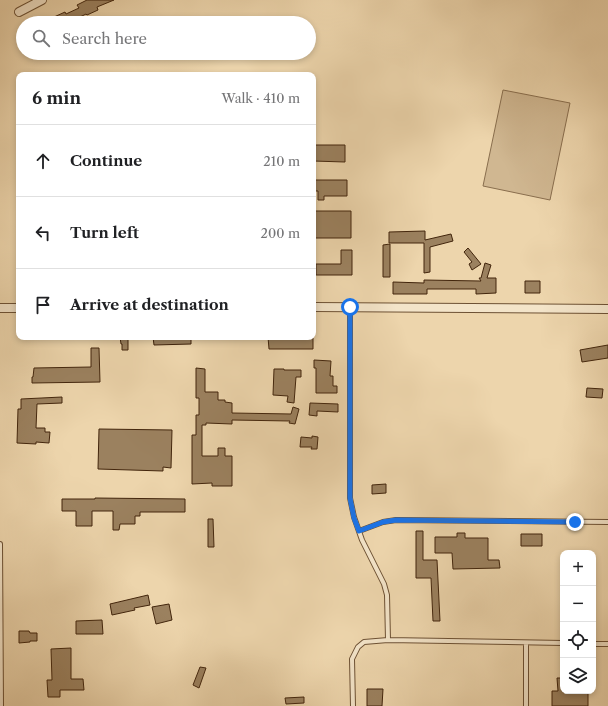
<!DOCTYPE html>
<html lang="en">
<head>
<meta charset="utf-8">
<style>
	:root { --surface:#fff; --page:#f6f6f6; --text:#202124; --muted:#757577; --line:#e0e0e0 }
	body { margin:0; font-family:"Libre Caslon Text",serif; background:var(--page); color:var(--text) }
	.controls { position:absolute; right:12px; bottom:12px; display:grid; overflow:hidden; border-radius:8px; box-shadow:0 2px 6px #0003 }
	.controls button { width:36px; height:36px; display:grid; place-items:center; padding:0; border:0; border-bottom:1px solid var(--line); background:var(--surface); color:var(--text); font:20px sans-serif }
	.stop { position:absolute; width:12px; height:12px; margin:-9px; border:3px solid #1a73e8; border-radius:50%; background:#fff }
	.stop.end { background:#1a73e8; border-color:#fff; box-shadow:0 1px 4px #0008 }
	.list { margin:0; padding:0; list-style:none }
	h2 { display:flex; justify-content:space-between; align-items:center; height:52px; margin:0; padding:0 16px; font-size:17px }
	h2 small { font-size:13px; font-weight:400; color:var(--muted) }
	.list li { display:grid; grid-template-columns:26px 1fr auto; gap:12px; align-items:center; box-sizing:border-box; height:72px; padding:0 16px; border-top:1px solid var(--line) }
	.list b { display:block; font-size:15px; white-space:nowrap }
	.list em { font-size:13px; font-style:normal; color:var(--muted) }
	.icon { flex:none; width:22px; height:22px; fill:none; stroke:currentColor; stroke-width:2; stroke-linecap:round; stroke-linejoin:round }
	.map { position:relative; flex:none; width:608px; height:706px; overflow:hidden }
	.search { position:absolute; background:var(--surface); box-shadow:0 2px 6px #0003; left:16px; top:16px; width:300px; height:44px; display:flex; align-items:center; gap:10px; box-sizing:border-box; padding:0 14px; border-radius:22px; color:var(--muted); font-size:15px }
	.panel { position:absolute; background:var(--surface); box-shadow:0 2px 6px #0003; left:16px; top:72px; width:300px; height:268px; border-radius:8px }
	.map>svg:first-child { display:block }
</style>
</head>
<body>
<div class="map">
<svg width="608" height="706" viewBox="0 0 608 706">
	<rect width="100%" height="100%" fill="#edd5ac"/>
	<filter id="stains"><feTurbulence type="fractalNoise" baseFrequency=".005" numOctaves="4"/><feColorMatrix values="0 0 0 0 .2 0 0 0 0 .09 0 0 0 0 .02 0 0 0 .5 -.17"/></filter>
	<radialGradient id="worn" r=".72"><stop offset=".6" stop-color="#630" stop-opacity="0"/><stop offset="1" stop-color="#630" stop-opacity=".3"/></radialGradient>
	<path fill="#d0b791" stroke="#896e4e" d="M503,90L570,103L550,200L483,186Z"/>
	<path fill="#9b815f" stroke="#42250c" d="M87,0H114L97,7L98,10L87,15L86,14L74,20L75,23H57L54,17L65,12L66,14L79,8L77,5Z
		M313,145H345V162L313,161Z
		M313,180H347V196H324V200H318V191H313Z
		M313,211H351V238H313Z
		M425,231V240L451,234L453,241L430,247V272L424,273V243H389V232Z
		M390,244V277H383V245Z
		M468,248L481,264L472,270L469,264L472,262L464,252Z
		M341,250H352V275H316V264H341Z
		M485,263L491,265L487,278H496V293L476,294V289H427V294H393V282L424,283V280L481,281L479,278H481Z
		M525,281H540V293H525Z
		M120,337H128V350H122V344H121Z
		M153,337H191V344L154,345Z
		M268,337H313V349H269Z
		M608,345V358L582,362L580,350Z
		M91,348H99L100,382L32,383V377H33L34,368L91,367Z
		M314,360L331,361L330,376H333V386H337V393H316V368H314Z
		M196,368L205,369V392H218V400H225V402L232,403V413L291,414L293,407L299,409L295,424L289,423L290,421L232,420V424L206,423V425H202V456H218V448H225V456H232V486H212V483L192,484V435H196V415H199V398H196Z
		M274,369H284V370H301V377H296L294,403L287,402L288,396L273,395Z
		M587,388L603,389L602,398L586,397Z
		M62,397V403L37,404L36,428H45V432H50L49,443L36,442V444L17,443L18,409H21V399Z
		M310,403L338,404V412L317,411V416L309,415Z
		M99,429L172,430L171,468L163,467V471L98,469Z
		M312,436L318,437L317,449H311L312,447H300L301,437L312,438Z
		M386,484V493L372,494V485Z
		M95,498L185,499V512H140V516H135V524H120L119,530H113V511H92V526H76V511H62V499H95Z
		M208,519H213L214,547H208Z
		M416,531H423V560H437L440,621H433L431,578H416Z
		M457,533H465V538H488V560H499L500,568L453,569L452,553H435V537H457Z
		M521,534H542V546H521Z
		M148,595L150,605L134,608L135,610L112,615L110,604Z
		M169,604L172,620L156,624L152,607Z
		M102,620L103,634H76V621Z
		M19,631H29L30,633H37V641H30V642L19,643Z
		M71,648V679H83L84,690H60V697H48L47,680H52L51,649Z
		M200,667L206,668L199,688L193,685Z
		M557,678H563V692L588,693V706H552V691H558Z
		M367,689H383L382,706H367Z
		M304,697V703L286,704L285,698Z"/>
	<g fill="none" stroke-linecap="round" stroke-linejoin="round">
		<g stroke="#6d5134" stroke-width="6">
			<path id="service" d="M350,307V498L354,517L362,540L384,584L387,595L388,640
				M359,531L383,522L396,520L608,522
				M0,544L1,706
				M593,644H608
				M353,706L352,659L358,647L364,642L388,640L563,643
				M526,706V643"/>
		</g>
		<g stroke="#6d5134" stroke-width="10">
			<path id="minor" d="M19,12L42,0
				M313,307L608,309
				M0,308H19"/>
		</g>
		<use href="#service" stroke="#f3e4c9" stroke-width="4"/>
		<use href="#minor" stroke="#f3e4c9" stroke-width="8"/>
	</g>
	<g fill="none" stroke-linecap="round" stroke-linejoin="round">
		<path stroke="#1a73e8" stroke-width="5" d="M350,307V498L354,518L359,531L383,522L396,520L575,522"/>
	</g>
	<rect width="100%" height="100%" filter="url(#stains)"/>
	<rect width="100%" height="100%" fill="url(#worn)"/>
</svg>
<div class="controls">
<button>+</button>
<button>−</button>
<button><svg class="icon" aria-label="locate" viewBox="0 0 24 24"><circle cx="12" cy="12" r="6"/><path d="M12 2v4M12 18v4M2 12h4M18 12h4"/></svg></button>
<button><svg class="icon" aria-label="layers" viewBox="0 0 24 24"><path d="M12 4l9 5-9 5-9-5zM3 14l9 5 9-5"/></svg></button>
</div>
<div class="stop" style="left:350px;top:307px"></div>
<div class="stop end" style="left:575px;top:522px"></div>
<div class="search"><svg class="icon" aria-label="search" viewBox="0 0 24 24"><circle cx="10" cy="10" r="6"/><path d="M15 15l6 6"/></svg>Search here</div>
<section class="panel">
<h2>6 min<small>Walk · 410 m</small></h2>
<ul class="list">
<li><svg class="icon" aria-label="ahead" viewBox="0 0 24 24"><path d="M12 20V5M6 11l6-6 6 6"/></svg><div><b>Continue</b></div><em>210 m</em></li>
<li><svg class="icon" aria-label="left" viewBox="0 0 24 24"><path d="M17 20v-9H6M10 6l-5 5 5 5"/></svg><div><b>Turn left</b></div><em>200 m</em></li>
<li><svg class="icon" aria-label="arrive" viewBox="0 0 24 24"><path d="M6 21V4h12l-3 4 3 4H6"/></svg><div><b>Arrive at destination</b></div></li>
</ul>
</section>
</div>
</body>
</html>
